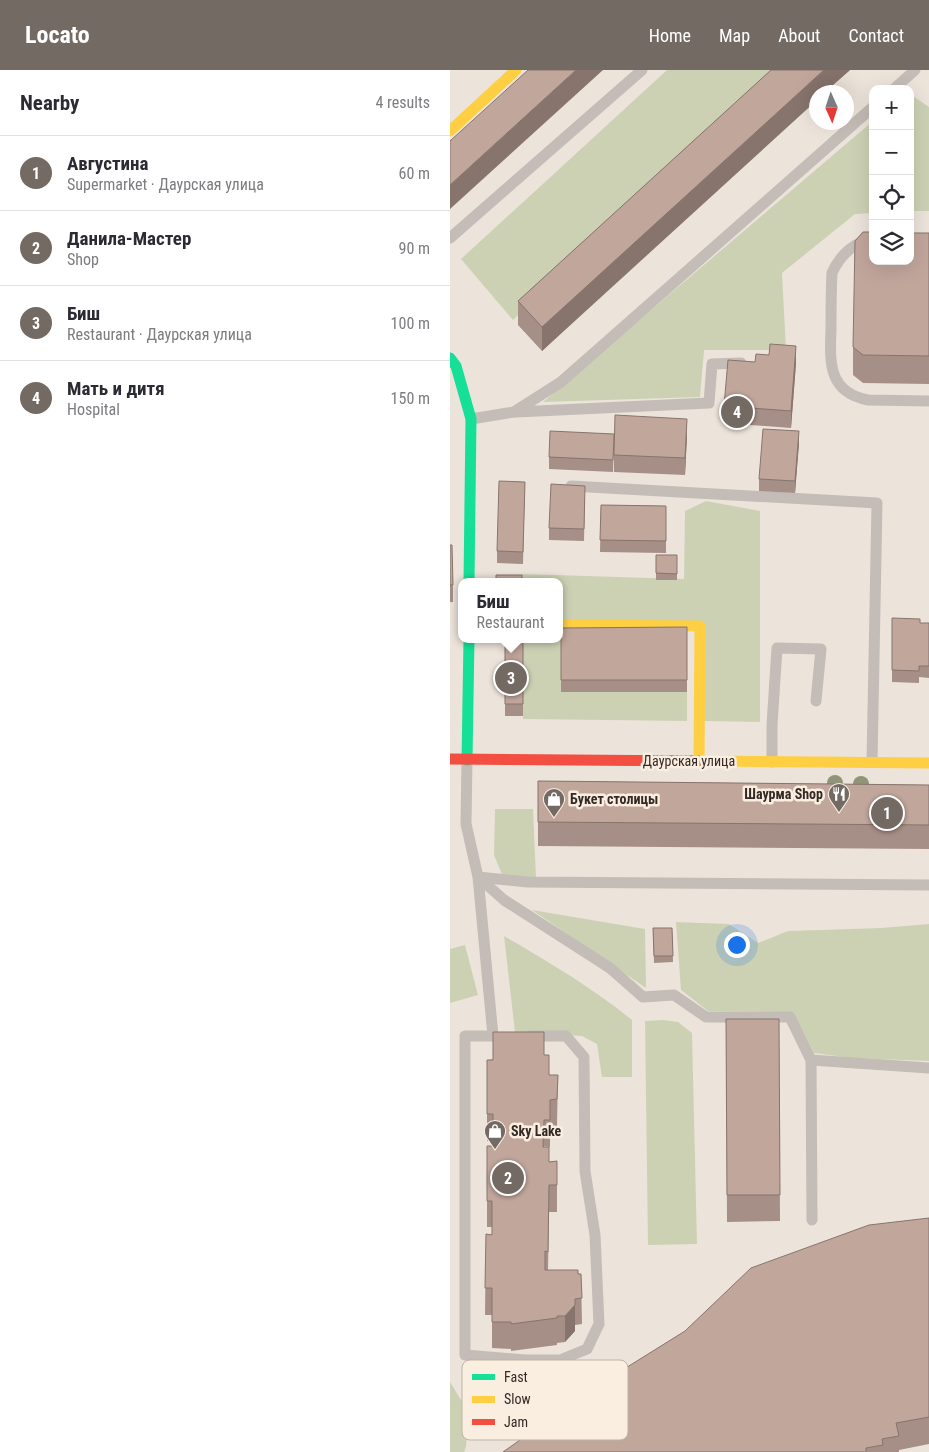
<!DOCTYPE html>
<html lang="en">
<head>
<meta charset="utf-8">
<style>
	:root { --surface:#fff; --page:#f2f2f3; --text:#2b2b33; --muted:#7c7c81; --line:#e1e1e2; --accent:#746a64 }
	body { margin:0; font-family:"Roboto Condensed",sans-serif; background:var(--page); color:var(--text) }
	.controls { position:absolute; right:15px; top:15px; display:grid; overflow:hidden; border-radius:10px; box-shadow:0 5px 20px #0002 }
	.controls button { width:45px; height:45px; display:grid; place-items:center; padding:0; border:0; border-bottom:1px solid var(--line); background:var(--surface); color:var(--text); font:25px sans-serif }
	.compass { position:absolute; left:359px; top:15px; width:45px; height:45px; border-radius:50%; background:var(--surface); box-shadow:0 5px 20px #0002; rotate:177deg }
	.you { position:absolute; left:286px; top:874px; width:18px; height:18px; margin:-12px; border:4px solid #fff; border-radius:50%; background:#1a73e8; box-shadow:0 0 0 8px #1a73e833 }
	.badge { display:grid; place-items:center; width:32px; height:32px; border-radius:50%; background:var(--accent); color:#fff; font-size:16px; font-weight:700 }
	.pin { position:absolute; translate:-50% -50%; border:2px solid #fff; box-shadow:0 1px 5px #0006 }
	.popup { position:absolute; left:8px; top:508px; width:105px; height:65px; box-sizing:border-box; display:grid; place-content:center; border-radius:10px; background:var(--surface); filter:drop-shadow(0 1px 4px #0005); font-size:16px; white-space:nowrap; color:var(--muted) }
	.popup b { font-size:19px; color:var(--text) }
	.popup::after { content:''; position:absolute; left:50%; top:100%; margin-left:-10px; border:10px solid transparent; border-top-color:var(--surface) }
	.list { margin:0; padding:0; list-style:none }
	h2 { display:flex; justify-content:space-between; align-items:center; height:65px; margin:0; padding:0 20px; font-size:21px }
	h2 small { font-size:16px; font-weight:400; color:var(--muted) }
	.list li { display:grid; grid-template-columns:32px 1fr auto; gap:15px; align-items:center; box-sizing:border-box; height:75px; padding:0 20px; border-top:1px solid var(--line) }
	.list b { display:block; font-size:19px; white-space:nowrap }
	.list p { margin:0; font-size:16px; white-space:nowrap; color:var(--muted) }
	.list em { font-size:16px; font-style:normal; color:var(--muted) }
	.icon { flex:none; width:28px; height:28px; fill:none; stroke:currentColor; stroke-width:2; stroke-linecap:round; stroke-linejoin:round }
	.map { position:relative; flex:none; width:479px; height:1382px; overflow:hidden }
	header { display:flex; align-items:center; gap:30px; box-sizing:border-box; height:70px; padding:0 25px; background:var(--accent); color:#fff }
	header strong { font-size:24px }
	nav { display:flex; gap:28px; margin-inline-start:auto; font-size:18px }
	main { display:flex }
	aside { flex:1; background:var(--surface) }
	.map>svg:first-child { display:block }
</style>
</head>
<body>
<header>
<strong>Locato</strong>
<nav><a>Home</a><a>Map</a><a>About</a><a>Contact</a></nav>
</header>
<main>
<aside>
<h2>Nearby<small>4 results</small></h2>
<ul class="list">
<li><span class="badge">1</span><div><b>Августина</b><p>Supermarket · Даурская улица</p></div><em>60 m</em></li>
<li><span class="badge">2</span><div><b>Данила-Мастер</b><p>Shop</p></div><em>90 m</em></li>
<li><span class="badge">3</span><div><b>Биш</b><p>Restaurant · Даурская улица</p></div><em>100 m</em></li>
<li><span class="badge">4</span><div><b>Мать и дитя</b><p>Hospital</p></div><em>150 m</em></li>
</ul>
</aside>
<div class="map">
<svg width="479" height="1382" viewBox="0 0 479 1382">
	<rect width="100%" height="100%" fill="#ece4db"/>
	<path fill="#cdd1b4" d="M217,0H331L63,250L11,189Z
		M460,24L479,37V141H460Z
		M423,51V143L405,144L332,203L336,280H254L250,327L93,332Z
		M256,431L310,441V652L254,651V553L110,552V512H72V504L234,509L235,441Z
		M73,569L111,570V622H237V651L73,649Z
		M45,739H83L86,808L53,807L44,785Z
		M82,840L195,859L196,918Z
		M226,852L279,854L308,873L338,861L431,858L479,854V991L402,988L364,983L343,942L258,941L231,920Z
		M54,866C97,891 144,919 182,950V1007H152L147,974L132,966L65,962Z
		M15,875L28,925L0,933V879Z
		M213,950L228,952L242,963L247,1174L198,1175L195,951Z
		M0,1312L19,1343L16,1377L14,1382H0Z"/>
	<g fill="none" stroke-linecap="round" stroke-linejoin="round">
		<path stroke="#c4bcb6" stroke-width="11" d="M444,19L465,0
			M0,168L192,0
			M423,168C403,173 390,185 382,203C381,222 381,240 381,258C380,291 377,322 418,330L479,331
			M66,342L259,333L262,294L291,293
			M21,349L64,342L111,312L423,37
			M121,416L427,433L422,692
			M17,690L16,754L28,807L77,812L479,815
			M322,692V655L327,578L371,579L366,631
			M28,807L43,966H15V1285L75,1290H110L137,1279L149,1254L145,1165L135,1101L134,987L116,966H80
			M28,807L54,830L160,898L193,927L224,925L256,947H340L361,990L479,998
			M361,990L362,1150"/>
		<path stroke="#16e098" stroke-width="11" d="M0,288L6,296L21,349L19,512
			M17,690L19,569"/>
		<path stroke="#ffcf43" stroke-width="11" d="M0,61L66,0
			M110,555L250,556L249,691
			M249,691L479,693"/>
		<path stroke="#f24e42" stroke-width="11" d="M0,689L249,691"/>
	</g>
	<g fill="#909577">
		<circle cx="385" cy="713" r="8"/>
		<circle cx="411" cy="714" r="8"/>
	</g>
	<path fill="#a68f86" d="M321,0H400L375,22H366L92,281L68,255V231Z
		M479,163V314L413,313L403,305V277Z
		M319,285L346,293L341,358L274,353V336L305,292Z
		M237,365L235,405L164,402V385Z
		M349,373L345,423L309,421V409Z
		M164,376L163,402L99,399V387Z
		M75,412L73,494L47,493V481Z
		M135,428L134,471L99,470V458Z
		M151,435L216,436V483L150,482Z
		M0,475L3,515V532H0Z
		M206,485H227V510H206Z
		M442,548L470,553H479V608L469,607V613L442,612Z
		M237,557V622H111V558Z
		M51,569H73V646H55V572L52,571Z
		M88,711L479,715V779L88,776Z
		M203,858H222L223,892L204,893Z
		M276,949H329L330,1151L277,1152Z
		M94,985L99,1005H108L107,1056H100V1077L94,1076L99,1092L107,1091V1142H99L98,1200L131,1204L132,1254L125,1255V1261L115,1272L107,1273V1275L61,1281V1279L42,1278V1245H35L36,1164L42,1165V1157H37V1076H43V1071H37V990Z
		M479,1148V1374L449,1380V1382H53Z"/>
	<path fill="#87746d" d="M126,0H153L0,139V115Z
		M374,0H400L375,22H366V31L92,281V257Z
		M346,276V293L341,358V341Z
		M237,349V365L235,405V388Z
		M349,361V373L345,423V411Z
		M125,1229V1261L115,1272V1246Z"/>
	<path fill="#c1a69c" stroke="#87746d" d="M78,0H126L0,115V71Z
		M321,0H374L92,257L68,231Z
		M413,162H423V191H460V163H479V286L413,285L403,277L405,171Z
		M320,274L346,276L341,341L274,336L278,290L305,292L306,284L319,285Z
		M165,345L237,349L235,388L164,385Z
		M313,359L349,361L345,411L309,409Z
		M100,361L164,364L163,390L99,387Z
		M49,411L75,412L73,482L47,481Z
		M101,414L135,416L134,459L99,458Z
		M151,435L216,436V471L150,470Z
		M0,475H2L3,515H0Z
		M206,485H227V504L206,503Z
		M46,505H72V512H46Z
		M442,548L470,549V553H479V596H469V601L442,600Z
		M237,557V610H111V558Z
		M55,569H73V634H55Z
		M88,711L479,715V755L88,752Z
		M203,858H222L223,886H204Z
		M276,949H329L330,1125H277Z
		M43,962H94V985H99V1005H108L107,1029L100,1030V1050H94L93,1077H99V1092L107,1091V1115H99L98,1182L95,1181V1200H128V1204H131L132,1228L125,1229V1235L115,1246H107V1248L61,1254V1252H42V1218H35L36,1164L42,1165V1131H37V1076H43V1044H37V990H43Z
		M479,1148V1347L446,1353L449,1366L432,1369L433,1375L416,1378V1382H53L142,1319L235,1261L301,1198L419,1155Z"/>
	<defs>
		<g id="restaurant-pin" transform="scale(1.125)"><path d="M0 17L-7.5 6A9.5 9.5 0 1 1 7.5 6Z" fill="#746a64" stroke="#faeee1"/><path d="M-5-6h1v4h1v-4h1v4h1v-4h1v5L-1.5 .5V6h-2V.5L-5-1ZM5-6V6H3V1.5H1.5Q1.5-4 5-6Z" fill="#fff"/></g>
		<g id="shop-pin" transform="scale(1.125)"><path d="M0 17L-7.5 6A9.5 9.5 0 1 1 7.5 6Z" fill="#746a64" stroke="#faeee1"/><path d="M-5-2.5h2.3a2.7 3.5 0 0 1 5.4 0H5L5.5 6h-11ZM-1.5-2.5h3a1.5 2.3 0 0 0-3 0Z" fill="#fff"/></g>
	</defs>
	<g fill-rule="evenodd">
		<use href="#restaurant-pin" x="389" y="724"/>
		<use href="#shop-pin" x="104" y="729"/>
		<use href="#shop-pin" x="45" y="1061"/>
	</g>
	<g text-anchor="middle" stroke-width="5" stroke-linejoin="round" paint-order="stroke">
		<g font-size="14" fill="#342924" stroke="#faeee1">
			<text x="239" y="696">Даурская улица</text>
		</g>
		<g font-size="14" font-weight="bold" fill="#342924" stroke="#faeee1" text-anchor="start">
			<text x="373" y="729" text-anchor="end">Шаурма Shop</text>
			<text x="120" y="734">Букет столицы</text>
			<text x="61" y="1066">Sky Lake</text>
		</g>
	</g>
	<rect x="12" y="1290" width="166" height="80" rx="8" fill="#faeee1" stroke="#bfb3a8" stroke-width="1"/>
	<rect x="22" y="1304" width="23" height="6" fill="#16e098"/>
	<rect x="22" y="1326" width="23" height="7" fill="#ffcf43"/>
	<rect x="22" y="1349" width="23" height="6" fill="#f24e42"/>
	<g font-size="14" fill="#342924">
		<text x="54" y="1312">Fast</text>
		<text x="54" y="1334">Slow</text>
		<text x="54" y="1357">Jam</text>
	</g>
</svg>
<div class="controls">
<button>+</button>
<button>−</button>
<button><svg class="icon" aria-label="locate" viewBox="0 0 24 24"><circle cx="12" cy="12" r="6"/><path d="M12 2v4M12 18v4M2 12h4M18 12h4"/></svg></button>
<button><svg class="icon" aria-label="layers" viewBox="0 0 24 24"><path d="M12 4l9 5-9 5-9-5zM3 14l9 5 9-5"/></svg></button>
</div>
<svg class="compass" viewBox="-18 -18 36 36"><path d="M0-13l5 13h-10z" fill="#e53935"/><path d="M0 13l5-13h-10z" fill="#7c7c81"/></svg>
<div class="you"></div>
<div class="pin badge" style="left:437px;top:743px">1</div>
<div class="pin badge" style="left:58px;top:1108px">2</div>
<div class="pin badge" style="left:61px;top:608px">3</div>
<div class="popup"><b>Биш</b>Restaurant</div>
<div class="pin badge" style="left:287px;top:342px">4</div>
</div>
</main>
</body>
</html>
